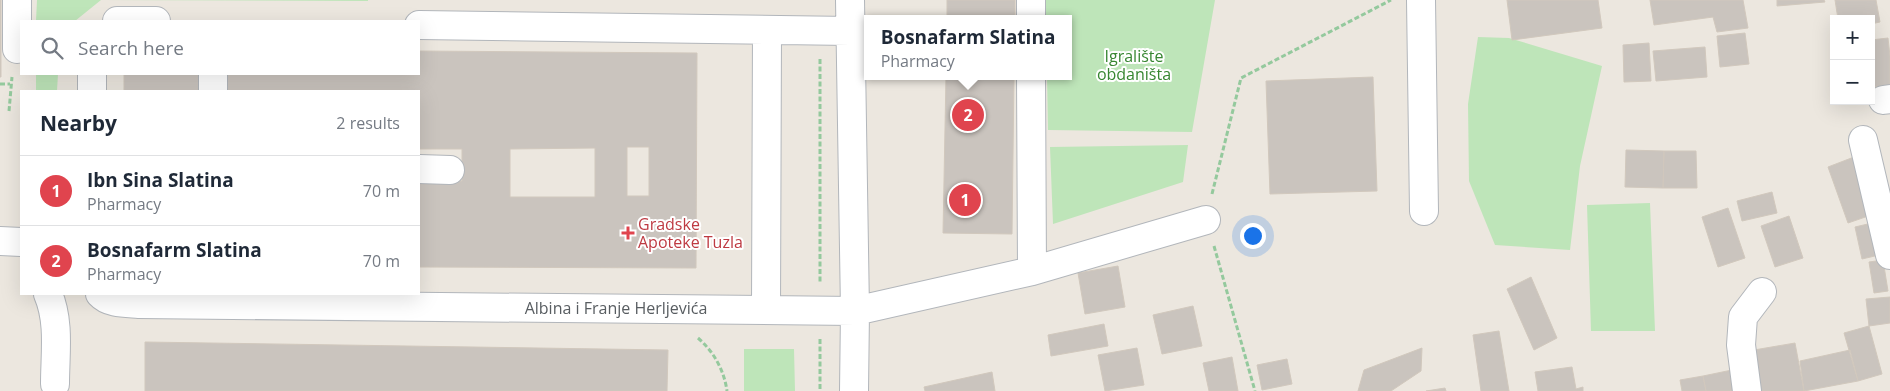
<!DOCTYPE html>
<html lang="en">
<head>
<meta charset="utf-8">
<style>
	:root { --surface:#fff; --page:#f2f2f3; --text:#1f2937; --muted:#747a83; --line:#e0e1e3; --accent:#d93025 }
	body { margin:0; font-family:"Open Sans",sans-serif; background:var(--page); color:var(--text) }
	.controls { position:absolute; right:15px; top:15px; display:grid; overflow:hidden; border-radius:0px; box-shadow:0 5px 20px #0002 }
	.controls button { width:45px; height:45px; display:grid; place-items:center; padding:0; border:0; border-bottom:1px solid var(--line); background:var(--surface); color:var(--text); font:25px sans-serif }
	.you { position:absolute; left:1252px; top:235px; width:18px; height:18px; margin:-12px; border:4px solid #fff; border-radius:50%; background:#1a73e8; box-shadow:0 0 0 8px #1a73e833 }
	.badge { display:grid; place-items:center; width:32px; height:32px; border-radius:50%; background:var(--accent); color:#fff; font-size:16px; font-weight:700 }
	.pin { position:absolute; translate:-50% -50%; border:2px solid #fff; box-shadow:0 1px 5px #0006 }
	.popup { position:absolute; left:864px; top:15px; width:208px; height:65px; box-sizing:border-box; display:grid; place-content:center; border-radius:0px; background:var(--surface); filter:drop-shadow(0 1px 4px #0005); font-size:16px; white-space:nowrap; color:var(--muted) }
	.popup b { font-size:19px; color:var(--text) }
	.popup::after { content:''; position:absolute; left:50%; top:100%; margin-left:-10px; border:10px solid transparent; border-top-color:var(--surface) }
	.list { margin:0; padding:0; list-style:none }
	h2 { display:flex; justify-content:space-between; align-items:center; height:65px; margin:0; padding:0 20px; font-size:21px }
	h2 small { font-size:16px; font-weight:400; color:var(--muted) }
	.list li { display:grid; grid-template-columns:32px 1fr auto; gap:15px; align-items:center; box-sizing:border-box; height:70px; padding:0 20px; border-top:1px solid var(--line) }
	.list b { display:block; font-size:19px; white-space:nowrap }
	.list p { margin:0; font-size:16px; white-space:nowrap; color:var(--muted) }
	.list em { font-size:16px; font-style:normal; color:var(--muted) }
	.icon { flex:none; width:28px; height:28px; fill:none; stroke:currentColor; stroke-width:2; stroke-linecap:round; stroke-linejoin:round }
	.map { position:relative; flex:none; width:1890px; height:391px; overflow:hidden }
	.search { position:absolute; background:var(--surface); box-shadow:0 5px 20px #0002; left:20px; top:20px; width:400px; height:55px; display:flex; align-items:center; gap:12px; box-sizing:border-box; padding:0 18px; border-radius:0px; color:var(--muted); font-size:19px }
	.panel { position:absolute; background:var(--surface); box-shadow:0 5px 20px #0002; left:20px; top:90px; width:400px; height:205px; border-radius:0px }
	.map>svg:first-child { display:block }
</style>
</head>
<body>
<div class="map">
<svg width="1890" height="391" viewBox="0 0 1890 391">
	<rect width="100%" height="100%" fill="#ece7df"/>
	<path fill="#bee5b9" d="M37,0H368V1L101,0L75,21H36Z
		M1045,0H1215L1192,132L1048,130L1047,76H1068V19H1046Z
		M1478,37L1509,38L1602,66L1580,166L1570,250L1495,245L1469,181L1468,104Z
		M36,74H58L57,91H36Z
		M1188,145L1183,182L1053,224L1050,147Z
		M1650,203L1655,331H1591L1587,205Z
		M744,349H794L795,391H744Z"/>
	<path fill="#cac4be" stroke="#d1c8bd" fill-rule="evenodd" d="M0,0H1V77H0Z
		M947,0H1015V19H947Z
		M1507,0H1598L1602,28L1512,40Z
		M1650,0H1743L1748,28L1717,32L1713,17L1654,25Z
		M1777,0H1824L1825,2L1777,6Z
		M1835,0H1876L1880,22L1871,24V19H1838Z
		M1745,33L1749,64L1720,67L1717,36Z
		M1888,38L1890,56V85L1871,87V40Z
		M1649,43L1651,81L1624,82L1623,45Z
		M1705,47L1707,77L1656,81L1653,51Z
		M419,51L697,53L696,268L419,267V181H462V149H419V91H224V74H419ZM627,147H649V196H627ZM595,148V197H510V149Z
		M124,74H204V91H124Z
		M946,76H1014L1012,234L943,233Z
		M1373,77L1377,191L1270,194L1266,81Z
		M1626,150L1664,151L1663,188L1625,187Z
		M1664,151H1696L1697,188H1663Z
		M1854,157L1874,214L1848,223L1828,167Z
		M1772,192L1777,213L1742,221L1737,201Z
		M1728,208L1745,258L1718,267L1702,217Z
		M1789,216L1803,258L1775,267L1761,226Z
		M1872,223L1879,255L1862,259L1855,227Z
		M1883,260L1888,291L1874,293L1869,262Z
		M1118,266L1125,307L1085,314L1078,273Z
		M1531,277L1557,338L1534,350L1507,289Z
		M1890,297V323L1869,326L1866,299Z
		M1193,306L1202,346L1162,354L1153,315Z
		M1104,324L1108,346L1051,356L1048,335Z
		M1869,326L1882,374L1858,381L1844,333Z
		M1499,331L1509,391H1481L1473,335Z
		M145,342L668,350L667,391H145Z
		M1795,343L1804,391H1761L1754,350Z
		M1137,348L1144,385L1105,391L1098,355Z
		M1422,348L1421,371L1391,391H1358L1364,370Z
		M1850,350L1858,381L1804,391L1800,361Z
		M1232,357L1238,391H1209L1203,363Z
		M1287,359L1292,384L1262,390L1257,365Z
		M1572,367L1576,389L1583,387V391H1538L1535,372Z
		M1732,370L1736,391H1706L1703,376Z
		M992,372L995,391H925L924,387Z
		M1703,376L1706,391H1682L1680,380Z
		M1445,388L1446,391H1426Z"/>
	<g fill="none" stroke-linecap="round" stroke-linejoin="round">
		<g stroke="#b2b6bb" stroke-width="30">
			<path id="minor" d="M17,0V49
				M850,0L855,311L854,391
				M1031,0V19
				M1421,0L1424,211
				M117,21H156
				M419,25L850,31
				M92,74V91
				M1031,76L1032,271
				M213,91V74
				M1883,100L1890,99
				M1863,140L1890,255
				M419,169L450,170
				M0,241L21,242
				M48,294C60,322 55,354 55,384
				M100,294C109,304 127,303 139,304L855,311L1032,271L1206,220
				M766,309L767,31
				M1747,391L1741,345L1743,317L1762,292"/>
		</g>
		<path stroke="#94c99d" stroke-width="3" stroke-dasharray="5 2.5" stroke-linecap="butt" d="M820,59V283
			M0,84H10
			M9,111L12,77
			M1212,194L1241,78L1391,0
			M1214,246L1255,391
			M698,338C714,352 724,370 727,391
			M820,339V391"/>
		<use href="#minor" stroke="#fff" stroke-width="28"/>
	</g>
	<path fill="#e0444e" stroke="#fff" stroke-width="2" d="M625.5 225.5h5v5h5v5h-5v5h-5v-5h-5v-5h5z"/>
	<g text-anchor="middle" stroke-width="4" stroke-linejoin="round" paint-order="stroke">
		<g font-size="16" fill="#378631" stroke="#fff">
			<text x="1134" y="62">Igralište<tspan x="1134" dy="18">obdaništa</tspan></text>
		</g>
		<g font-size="16" fill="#be3a42" stroke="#fff" text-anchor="start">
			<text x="638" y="230">Gradske<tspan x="638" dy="18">Apoteke Tuzla</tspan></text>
		</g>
		<g font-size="16" fill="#585d61" stroke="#fff">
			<text x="616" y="314">Albina i Franje Herljevića</text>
		</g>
	</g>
</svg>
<div class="controls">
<button>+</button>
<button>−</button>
</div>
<div class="you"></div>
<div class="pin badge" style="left:965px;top:200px;background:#e0444e">1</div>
<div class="pin badge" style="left:968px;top:115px;background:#e0444e">2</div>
<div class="popup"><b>Bosnafarm Slatina</b>Pharmacy</div>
<div class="search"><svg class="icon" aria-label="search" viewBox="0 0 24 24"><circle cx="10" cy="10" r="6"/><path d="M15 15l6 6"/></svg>Search here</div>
<section class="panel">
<h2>Nearby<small>2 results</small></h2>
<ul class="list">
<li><span class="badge" style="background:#e0444e">1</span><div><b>Ibn Sina Slatina</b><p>Pharmacy</p></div><em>70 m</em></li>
<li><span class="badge" style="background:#e0444e">2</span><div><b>Bosnafarm Slatina</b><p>Pharmacy</p></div><em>70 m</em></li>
</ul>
</section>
</div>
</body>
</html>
